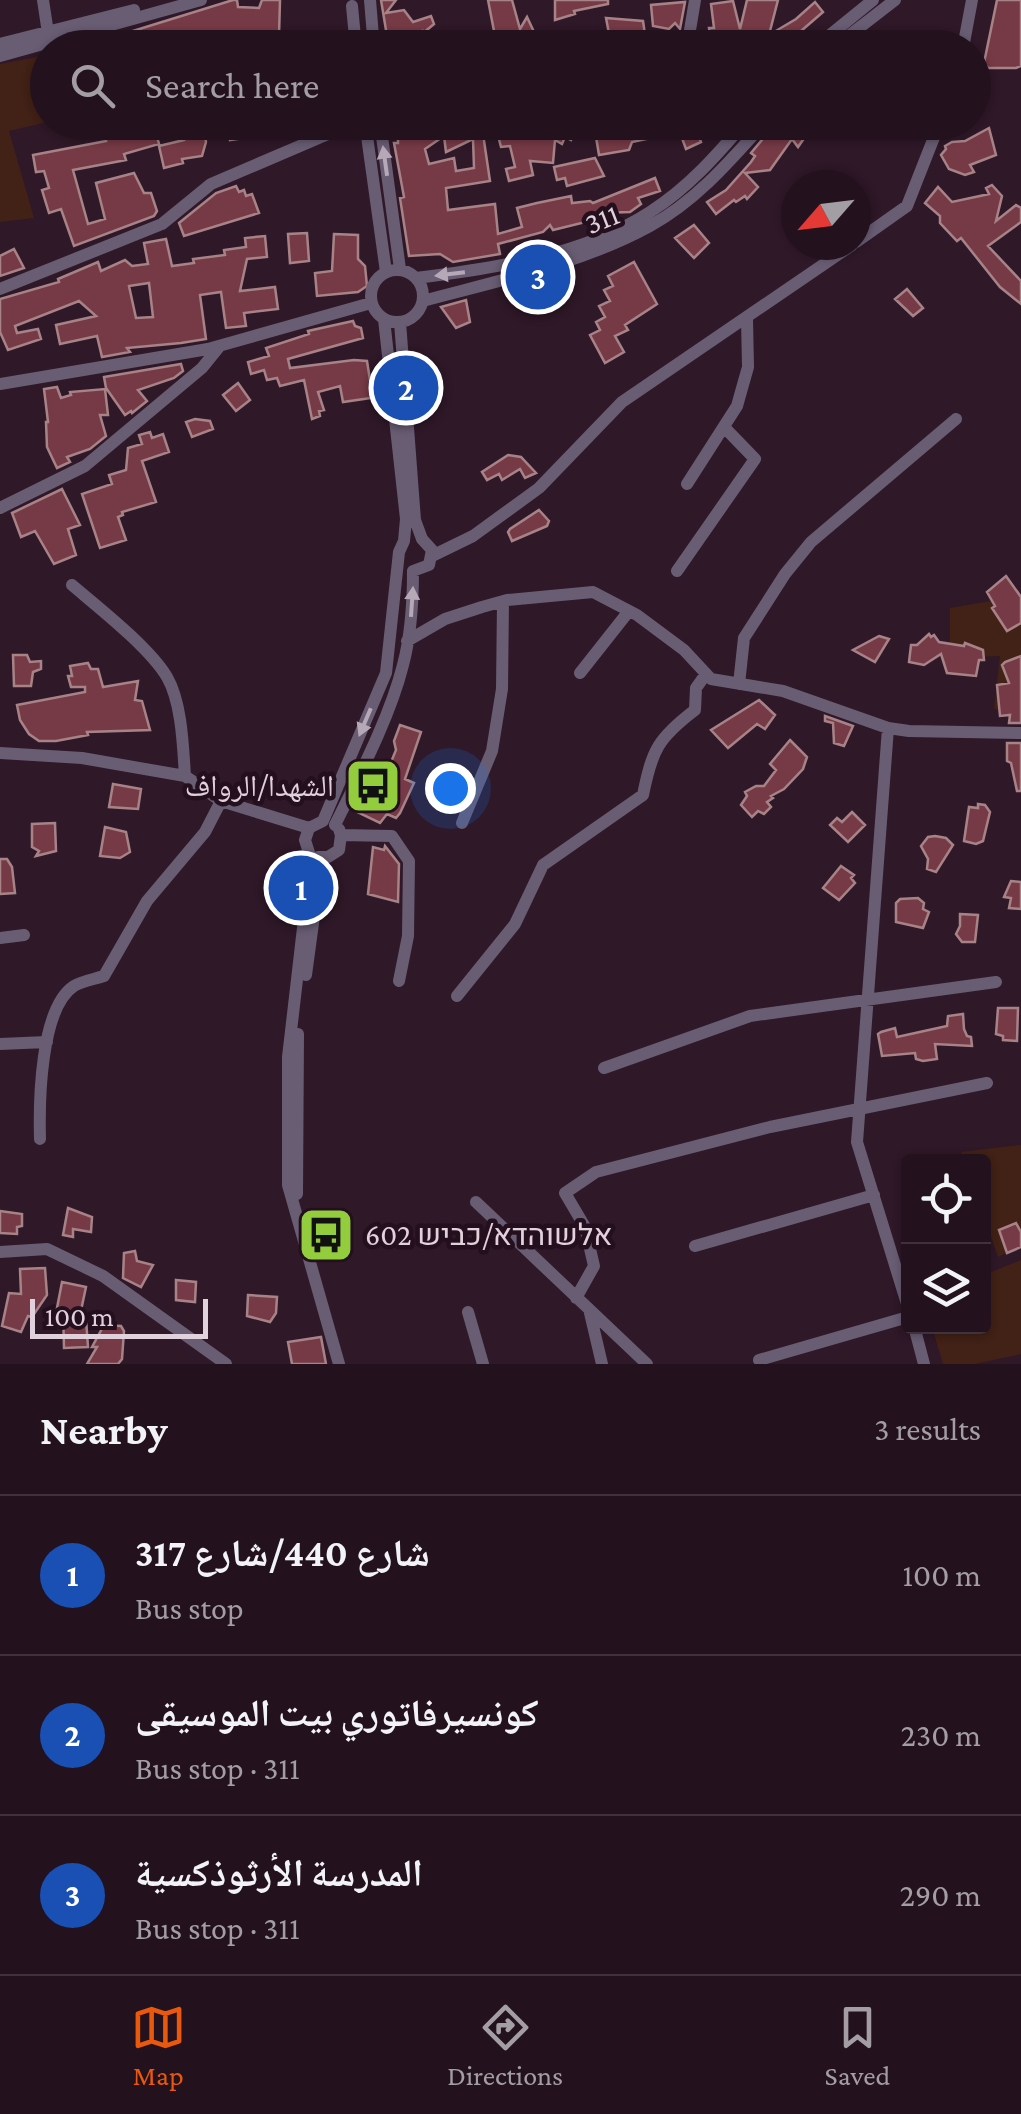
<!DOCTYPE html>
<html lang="en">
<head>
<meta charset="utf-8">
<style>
	:root { --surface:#23121e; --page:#2b1b27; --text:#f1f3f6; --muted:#a39ea4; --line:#40323c; --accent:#ea580c }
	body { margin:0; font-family:"Crimson Pro","Noto Naskh Arabic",Heebo,serif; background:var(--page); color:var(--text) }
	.controls { position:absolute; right:30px; bottom:30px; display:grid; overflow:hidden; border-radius:10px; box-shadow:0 2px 8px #0004 }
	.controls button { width:90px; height:90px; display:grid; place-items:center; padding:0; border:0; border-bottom:2px solid var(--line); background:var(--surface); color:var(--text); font:50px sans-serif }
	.compass { position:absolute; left:781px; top:170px; width:90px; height:90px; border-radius:50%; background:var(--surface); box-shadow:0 2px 8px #0004; rotate:242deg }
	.scale { position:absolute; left:30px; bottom:25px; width:178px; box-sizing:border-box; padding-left:10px; border:5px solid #e1d1dc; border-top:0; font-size:28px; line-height:35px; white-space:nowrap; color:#e1d1dc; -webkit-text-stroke:8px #240f1e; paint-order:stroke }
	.you { position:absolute; left:450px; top:788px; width:35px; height:35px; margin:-25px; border:8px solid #fff; border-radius:50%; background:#1a73e8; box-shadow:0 0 0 15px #1a73e833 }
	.badge { display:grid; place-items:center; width:65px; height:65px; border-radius:50%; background:var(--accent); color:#fff; font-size:32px; font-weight:700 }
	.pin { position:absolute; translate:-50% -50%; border:5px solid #fff; box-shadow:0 2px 10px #0006 }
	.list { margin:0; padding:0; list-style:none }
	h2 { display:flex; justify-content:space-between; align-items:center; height:130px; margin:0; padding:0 40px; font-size:42px }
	h2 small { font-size:32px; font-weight:400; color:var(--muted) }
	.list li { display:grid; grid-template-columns:65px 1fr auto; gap:30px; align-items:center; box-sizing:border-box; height:160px; padding:0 40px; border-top:2px solid var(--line) }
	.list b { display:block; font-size:38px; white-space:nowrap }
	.list p { margin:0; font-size:32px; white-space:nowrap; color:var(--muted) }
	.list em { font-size:32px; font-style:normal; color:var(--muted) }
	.icon { flex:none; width:55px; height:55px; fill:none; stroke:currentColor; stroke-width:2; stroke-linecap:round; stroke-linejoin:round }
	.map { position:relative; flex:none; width:1021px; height:1364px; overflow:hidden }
	.search { position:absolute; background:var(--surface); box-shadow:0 2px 8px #0004; left:30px; right:30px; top:30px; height:110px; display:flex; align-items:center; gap:25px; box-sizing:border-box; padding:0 35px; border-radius:55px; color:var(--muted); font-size:38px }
	.sheet { height:610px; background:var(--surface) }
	nav { display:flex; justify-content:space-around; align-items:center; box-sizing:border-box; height:140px; border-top:2px solid var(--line); background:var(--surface); font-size:28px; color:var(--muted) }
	nav a { display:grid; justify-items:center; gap:5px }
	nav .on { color:var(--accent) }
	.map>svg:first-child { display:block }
</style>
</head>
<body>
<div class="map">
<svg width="1021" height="1364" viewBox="0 0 1021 1364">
	<rect width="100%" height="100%" fill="#2f1828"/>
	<path fill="#422116" d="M47,55V122L9,131L34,218L0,222V64Z
		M1008,598L1021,621V714L994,709L1000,656L950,658V608Z
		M1021,1145V1246L998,1257L984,1216V1162L964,1161L961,1152Z
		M1021,1260V1354L975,1364H943L932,1327L984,1326V1275Z"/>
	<path fill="#763a46" stroke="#a78388" stroke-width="2.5" fill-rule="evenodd" d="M233,0H237L238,7L259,8L262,0H280L279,36L239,35L240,47L186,42L169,48H78Z
		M381,0H396L386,13L404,10L413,22L431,16L434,24L422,34V31L388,42Z
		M488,0H512L520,29L527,17L534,32L526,36L529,43L508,48H467L464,40L494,31Z
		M555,0H608V4L574,11L575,14L555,20Z
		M747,0H778L769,35L796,19L815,2L823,12L801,31L803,34L796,44L785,48H698L700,34L710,36L709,28H714L711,4L733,1L740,29Z
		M997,0H1021V66L1016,68H988L984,63Z
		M685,2L680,29L675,23L669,29L653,26L651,5Z
		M606,18L643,21L647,48H643L638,40L611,44Z
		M153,122L159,144L124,154L126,160L73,170L88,224L105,219L96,183L134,173L144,193H151L157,211L154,216L74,246L61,209L49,213L42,190L49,188L44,171L36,172L33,155L106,141L102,130L120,124L122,131Z
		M228,122H285L288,130L266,138L265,135L230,140Z
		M420,122H459L460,131L474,127L477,136L483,134L490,181L446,188L448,210L495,204L498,234L522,227L517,208L537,203L571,196L572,203L590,201L593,203L655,178L660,191L638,198L641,204L630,212L602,213L598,219L553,230L550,225L543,232L498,244L500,254L453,262L440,254L409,256L400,198L404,197L394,143H398V136L421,135ZM444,136L446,152L473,139L474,168L456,171L454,158L429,164L425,149Z
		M526,122L528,135L551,122H563L576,129L571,140L565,137L562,144L555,140L553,163L530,161L533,175L509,181L506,169L515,167L510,146L501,147L496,128Z
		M635,122H656L659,132L656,137L632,142L629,150L599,155L596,137L604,131L635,126Z
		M676,122H693L701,142L686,149Z
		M777,122H816L822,131L805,137L798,147L792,139L770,170L745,173L758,187L747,199L745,196L736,202L734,200L716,214L707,202L726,190L751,162L755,156L751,153Z
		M989,128L996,155L970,165L974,172L965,175L949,169L941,155L946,149L945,146L952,142L965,141Z
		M204,131L206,142L202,156L182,159L183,163L164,168L159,146L184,140L183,134Z
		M595,158L604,176L567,186L565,178L557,180L554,167Z
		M992,185L1002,196L996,221L1016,205L1021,208V222L988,246L1021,281V304L1000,287L961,238L957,241L940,223V216L925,203L938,187L952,202L989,194L986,188Z
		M236,186L239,192L244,190L246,196L252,194L259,213L184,236L179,223L216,193Z
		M694,225L709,243L694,258L675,238Z
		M307,233L309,261L290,263L288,234Z
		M334,234L358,235V259L365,266L367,286L358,292L317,296L315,273L332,271Z
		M265,236L267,257L247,259L240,291L275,287L278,309L244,313L246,326L226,328L221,292L200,295L206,339L181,343L127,348L130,352L102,357L97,336L60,344L56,325L96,316L79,301L15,326L17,333L38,329L41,339L8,350L0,332V299L59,282L58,279L98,262L101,271L125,260L132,266L148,264L144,243L166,239L172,266L194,263L193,259L225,255L224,250L246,247L245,238ZM149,283L153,317L136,318L129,286Z
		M14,249L24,268L0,276V256Z
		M634,262L657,304L625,325L628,330L615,336L624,352L605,363L590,335L600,330L596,322L605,317L599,306L610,301L604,290L613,286L608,276Z
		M907,289L923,308L913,316L895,299Z
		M466,300L470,322L456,328L441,307Z
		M353,321L355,326L361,328L363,338L288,359L290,368L354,360L367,361L370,380L375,379L378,397L343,402L340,386L318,392L324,410L319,411L320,416L312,419L304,380L280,386L277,378L267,380L264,370L251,374L248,362L269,356L266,348L309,334L308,331Z
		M181,364L183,371L174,378L138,390L147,401L132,413L131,411L125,415L106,388L104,377Z
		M238,383L250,400L236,411L223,395Z
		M57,387L61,398L71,395L70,392L105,389L108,415H100L106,436L90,449L67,457L70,462L57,468L47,447L46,422H48L44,389Z
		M195,419L210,421L213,429L192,437L186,422Z
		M150,432L152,438L163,434L169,452L142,461L156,502L122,512L123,515L118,517L126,540L100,548L82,494L112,484L109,475L126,470L128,448L142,444L139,435Z
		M508,455L521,457L536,473L525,478L520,469L502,480L499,474L487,480L482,472Z
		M62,489L80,525L68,529L76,555L54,564L35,531L21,537L12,513Z
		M539,510L549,521L547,526L512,541L508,532L510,529Z
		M1006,576L1021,597V623L1007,631L992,608L995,606L987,592Z
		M929,634L931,637L934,635L939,642L964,646L965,643L983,650L984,660H979L976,676L947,673L941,654L924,665L909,662L911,645H917Z
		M879,636L889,639L875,662L853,650Z
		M13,655H27L30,662L41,661V669L33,672L31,686H14Z
		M1021,656V723H1009L1010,715L1000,716L997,685L1009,683L1002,665L1005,662Z
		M88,663L91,669H98L103,687L138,681L135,700L142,701L150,730L87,732L88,735L56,741H39L29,734L20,720L17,705L85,692V687H71L68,676H72L70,666Z
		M759,700L775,715L765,729L757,724L728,748L711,730Z
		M825,716L853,726L844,746L834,743L833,723L825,721Z
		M400,725L421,732L405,779L414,783L400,813L396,818L387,814L380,823L355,811L364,791L370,794L383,765L389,767L396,750L394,741Z
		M790,740L807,757L803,769L784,789L771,796L773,798L767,802L771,807L764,814L758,811L752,817L741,805L747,796L745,792L756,786H764L776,770L770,764Z
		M1007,743H1021V791H1017L1011,763L1007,761Z
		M113,784L141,789L138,809L109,807Z
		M978,804L985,805L990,812L983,841L976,844L964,841L969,807L978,808Z
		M852,812L865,825L848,842L830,825L837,818L842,822Z
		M55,823L56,851L36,856L39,851L32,847V824Z
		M105,827L126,832L130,852L120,858L100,856Z
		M935,836L946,838L953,845L936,872L927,869L928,859L921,846L928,837Z
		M385,846L399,864L398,902L368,894L373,847L384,850Z
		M0,859H7L12,867L15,893L0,894Z
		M841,866L854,875L851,878L855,883L839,900L823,888Z
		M1011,881L1021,882V909L1009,908L1011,898L1004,897Z
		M918,898L924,903L923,909L929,912L923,928L896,922V903L900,899Z
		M960,914L978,915L975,942H962L956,934L960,926Z
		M998,1008H1018L1017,1041L1003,1040V1036L996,1034Z
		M963,1014L964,1029L967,1036L971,1037L972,1046L935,1044L937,1059L923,1061L916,1059L915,1053L882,1056L878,1034L881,1032L895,1028L897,1037L947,1026L948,1016Z
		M68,1208L92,1217L91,1232L73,1229V1237L63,1235Z
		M0,1211L22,1214V1226L17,1227V1234L0,1233Z
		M1016,1223L1021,1232V1247L1007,1253L999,1230Z
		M135,1251L137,1261L153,1265L141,1287L123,1278L124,1253Z
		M45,1268L47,1295L32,1317L28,1316L21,1332L2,1326L9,1293L21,1294L20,1269Z
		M176,1280L196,1282L195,1302L176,1300Z
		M62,1282L86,1287L79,1320L86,1319L88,1347L64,1348L63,1309L57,1308Z
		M248,1295L277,1297L276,1313L270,1322L247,1316Z
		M104,1325L121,1326L124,1331L122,1359L118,1364H87L97,1347H92Z
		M321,1337L326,1364H292L288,1342Z"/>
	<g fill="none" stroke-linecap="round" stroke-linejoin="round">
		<path stroke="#695d74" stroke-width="12" d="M43,0L48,33
			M370,0L374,48
			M352,6L356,48
			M0,44L134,10
			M687,48L695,0
			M814,48L873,0
			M833,48L895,0
			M963,48L972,0
			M0,56L201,0
			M365,122L386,272
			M380,122L400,269
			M856,242L907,206L940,122
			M371 296a26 26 0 1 1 52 0a26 26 0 1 1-52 0Z
			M416,278C495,268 582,256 650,212C688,188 717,155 745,122
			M0,289L162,224L211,184L356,122
			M423,301C497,281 583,263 650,226C696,201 731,160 765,122
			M400,322L415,520L422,539L432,550L429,565L413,571
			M0,384L208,349L371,303
			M687,484L737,406L748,367L747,319
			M0,508L85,466L202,368L219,347
			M432,556L473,536L539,488L622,402L852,245
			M677,571L755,459L724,427
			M72,585C99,608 149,647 167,677C182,703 183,747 185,776
			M407,641L445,619L482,607L507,600L593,592L637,615L684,650L711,679L783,691L888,728L909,731L1021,733
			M580,673L629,611
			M739,684L744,638L785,574L811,542L956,419
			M888,728L857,1142L908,1307
			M0,753L82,758L185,776L221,801L309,828L323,821L386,673L399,552L404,541L406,519L384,319
			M462,823L492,751L502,689L503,601
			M335,825C359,776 390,717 403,665C411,635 413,602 413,571
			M309,828L305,840L311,859L288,1057V1185L339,1364
			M341,835L392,836L409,861L408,936L399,981
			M318,857H328L339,850L341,835L339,829
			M0,938L24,935
			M306,975L322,857
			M457,996L515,924L543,865L643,795C652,750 658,738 695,710L696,688L706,674
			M0,1044L47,1042
			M604,1068L750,1016L996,982
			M40,1139C39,1103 40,1008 74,986C82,981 95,979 104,976L147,901L205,832L221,801
			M297,1194L298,1034
			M476,1202L647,1364
			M695,1246L874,1195
			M0,1252L47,1249L103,1276L226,1364
			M576,1298L594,1266L585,1227L565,1193L596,1172L770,1127L987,1083
			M468,1312L483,1364
			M590,1313L602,1364
			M914,1326L924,1364
			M759,1360L908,1317"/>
	</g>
	<defs><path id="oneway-solid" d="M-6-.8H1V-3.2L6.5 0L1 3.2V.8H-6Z" transform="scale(2.5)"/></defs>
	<g fill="#b7a8b8">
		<use href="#oneway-solid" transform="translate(385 161) rotate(-98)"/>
		<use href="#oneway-solid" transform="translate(450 274) rotate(173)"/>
		<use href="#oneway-solid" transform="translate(412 602) rotate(-86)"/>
		<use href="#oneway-solid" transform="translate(365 722) rotate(113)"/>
	</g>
	<defs>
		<g id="bus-square" transform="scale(2.875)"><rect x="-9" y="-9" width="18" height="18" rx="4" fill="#93cc3d" stroke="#240f1e"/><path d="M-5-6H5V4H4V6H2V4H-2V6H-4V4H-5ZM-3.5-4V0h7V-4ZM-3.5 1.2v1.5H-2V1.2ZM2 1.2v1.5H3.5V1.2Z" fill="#111"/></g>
	</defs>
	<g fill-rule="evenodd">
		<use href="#bus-square" x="373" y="786"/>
		<use href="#bus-square" x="326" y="1235"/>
	</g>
	<g text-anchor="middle" stroke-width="9" stroke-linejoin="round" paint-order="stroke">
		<g font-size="30" fill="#e1d1dc" stroke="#240f1e">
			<text transform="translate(602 219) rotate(-21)" y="10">311</text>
		</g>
		<g font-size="30" fill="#e1d1dc" stroke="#240f1e" text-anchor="end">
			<text x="334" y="796">الشهدا/الرواف</text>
			<text x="365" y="1245" text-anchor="start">אלשוהדא/כביש 602</text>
		</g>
	</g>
</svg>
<div class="controls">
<button><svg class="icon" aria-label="locate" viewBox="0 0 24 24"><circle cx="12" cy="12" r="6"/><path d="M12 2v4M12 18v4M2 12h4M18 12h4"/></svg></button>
<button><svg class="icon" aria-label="layers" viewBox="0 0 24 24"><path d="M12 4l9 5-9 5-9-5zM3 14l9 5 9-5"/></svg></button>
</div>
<svg class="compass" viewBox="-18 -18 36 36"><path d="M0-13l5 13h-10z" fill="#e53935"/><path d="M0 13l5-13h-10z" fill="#a39ea4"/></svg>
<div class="scale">100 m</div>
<div class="you"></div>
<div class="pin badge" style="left:301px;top:888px;background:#1a4fb4">1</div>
<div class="pin badge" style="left:406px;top:388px;background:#1a4fb4">2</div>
<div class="pin badge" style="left:538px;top:277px;background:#1a4fb4">3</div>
<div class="search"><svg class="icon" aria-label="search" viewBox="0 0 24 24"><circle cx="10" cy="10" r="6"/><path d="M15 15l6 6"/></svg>Search here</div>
</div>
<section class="sheet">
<h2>Nearby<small>3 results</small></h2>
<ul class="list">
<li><span class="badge" style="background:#1a4fb4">1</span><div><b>شارع 440/شارع 317</b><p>Bus stop</p></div><em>100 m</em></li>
<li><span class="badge" style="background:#1a4fb4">2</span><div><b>كونسيرفاتوري بيت الموسيقى</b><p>Bus stop · 311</p></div><em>230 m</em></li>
<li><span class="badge" style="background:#1a4fb4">3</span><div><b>المدرسة الأرثوذكسية</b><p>Bus stop · 311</p></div><em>290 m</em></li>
</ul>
</section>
<nav>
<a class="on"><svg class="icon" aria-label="map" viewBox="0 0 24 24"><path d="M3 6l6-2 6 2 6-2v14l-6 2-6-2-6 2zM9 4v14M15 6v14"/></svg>Map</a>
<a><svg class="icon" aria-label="directions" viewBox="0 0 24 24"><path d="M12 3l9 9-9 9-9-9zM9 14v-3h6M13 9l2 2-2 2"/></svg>Directions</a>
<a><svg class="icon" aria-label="saved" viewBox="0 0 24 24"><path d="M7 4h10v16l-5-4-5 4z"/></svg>Saved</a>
</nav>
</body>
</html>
